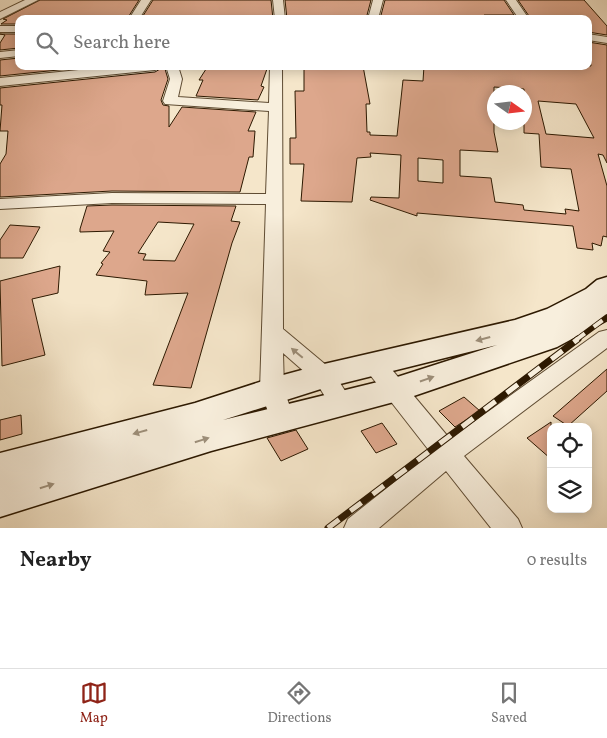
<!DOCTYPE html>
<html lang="en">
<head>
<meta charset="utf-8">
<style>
	:root { --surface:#fff; --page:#f6f6f6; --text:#222; --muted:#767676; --line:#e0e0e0; --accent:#8f2418 }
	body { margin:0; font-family:Vollkorn,serif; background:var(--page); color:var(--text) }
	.controls { position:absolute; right:15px; bottom:15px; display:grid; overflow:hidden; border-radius:10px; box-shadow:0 2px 12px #0003 }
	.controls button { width:45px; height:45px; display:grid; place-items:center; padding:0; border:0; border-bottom:1px solid var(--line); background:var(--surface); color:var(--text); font:25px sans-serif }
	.compass { position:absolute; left:487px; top:85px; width:45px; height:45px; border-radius:50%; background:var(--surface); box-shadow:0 2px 12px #0003; rotate:104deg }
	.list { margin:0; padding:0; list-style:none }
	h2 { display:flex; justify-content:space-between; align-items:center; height:65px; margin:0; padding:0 20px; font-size:21px }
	h2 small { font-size:16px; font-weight:400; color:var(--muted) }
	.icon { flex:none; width:28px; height:28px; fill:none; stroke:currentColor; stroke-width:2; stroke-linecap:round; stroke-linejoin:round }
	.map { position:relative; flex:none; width:607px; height:528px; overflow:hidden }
	.search { position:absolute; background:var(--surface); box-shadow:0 2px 12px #0003; left:15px; right:15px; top:15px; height:55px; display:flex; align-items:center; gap:12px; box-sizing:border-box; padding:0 18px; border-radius:10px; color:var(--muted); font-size:19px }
	.sheet { height:140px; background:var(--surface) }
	nav { display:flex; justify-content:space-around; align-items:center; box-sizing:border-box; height:70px; border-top:1px solid var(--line); background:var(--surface); font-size:14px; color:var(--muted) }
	nav a { display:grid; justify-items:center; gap:2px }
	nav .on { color:var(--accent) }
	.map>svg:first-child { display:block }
</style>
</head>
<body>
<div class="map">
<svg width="607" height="528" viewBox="0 0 607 528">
	<rect width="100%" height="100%" fill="#f5e6ca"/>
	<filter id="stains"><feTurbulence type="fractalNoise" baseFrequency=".004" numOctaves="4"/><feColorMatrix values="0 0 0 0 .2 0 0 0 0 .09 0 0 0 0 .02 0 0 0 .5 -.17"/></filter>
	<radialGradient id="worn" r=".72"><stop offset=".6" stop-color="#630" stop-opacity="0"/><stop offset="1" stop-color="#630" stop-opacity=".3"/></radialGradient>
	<path fill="#dda78c" stroke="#2d1901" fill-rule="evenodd" d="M40,0H139L127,19H19V24H1L7,20L3,19Z
		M153,0H271L273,19H141Z
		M285,0H371L366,19H287Z
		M385,0H504L514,15H484L487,19H380Z
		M518,0H584L607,26V35L588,32V19H531Z
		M0,34H19V48L0,50V43L5,35Z
		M588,42L607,45V163L603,155L598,154L607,186V237L603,236L601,246L592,243L593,250L577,248L573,226L417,213V216L370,200L371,197L399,198L401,155L370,153L371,157L357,158L352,202L301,201L304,164H290V138H296L295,91H304V67L363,66L370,104H366L367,132H370V135L397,136L403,80L423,81L424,66L572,68L571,66H591ZM494,87L524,89V133L539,134L541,167L571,169L579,211L565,209L566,214L524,210L523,205L495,202L491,178L460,176V150L498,152L494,132ZM538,101L576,104L594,138L546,134ZM418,158L443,160V183L418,181Z
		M19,58V66H97L0,76V60Z
		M208,66H268L261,86L264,87L258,100L196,96L203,80H199Z
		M160,69H165L168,79L161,100L163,105L169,106V127L182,107L256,112L248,131H255L253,157H249L240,192L112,191L0,197V164L6,154L8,131H0L2,105H0V88L155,72Z
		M112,205L236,206L231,221L240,222L232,243L191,388L153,385L188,293L145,295L147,281L96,275L103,264L101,263L110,252L103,251L114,231L80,232V229L87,206ZM158,222L194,224L175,261L143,260L146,254L138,253Z
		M10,225L40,227L23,258H0V240Z
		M60,266L58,293L32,299L45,355L2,366L0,281Z
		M607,369V391L568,426L553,416Z
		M464,397L480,411L455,427L439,411Z
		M21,415L22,434L0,440V420Z
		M551,422V459L527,438Z
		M382,423L397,444L376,453L361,431Z
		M296,430L308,449L281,461L267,438Z"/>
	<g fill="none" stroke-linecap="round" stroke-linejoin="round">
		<g stroke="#5f4c33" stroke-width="2">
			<path id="street" d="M25,0H38L0,19V12Z
				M141,0H151L139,19H129Z
				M273,0H283L285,19H275Z
				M373,0H383L378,19H368Z
				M506,0H516L529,19H519Z
				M0,26H19V32H0Z
				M588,34L607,37V43L588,40Z
				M19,50V56L0,58V52Z
				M118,66H161L155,70L0,86V78Z
				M166,66H178L182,79L178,97L269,103L270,66H282L283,329L332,370L352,402L348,408L340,411L332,408L316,382L283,353L284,390L294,418L291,425L282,428L273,425L260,390L266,204L112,203L0,209V199L112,193L266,194L269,111L165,104L163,101L170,79Z
				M607,330V348L464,456L518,519L522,528H491L446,471L379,528H344L348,519L431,453L367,371L364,365L367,359L375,357L383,359L450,439L599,332Z"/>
		</g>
		<g stroke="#2d1901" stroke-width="3">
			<path id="secondary" d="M607,277V320L557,347L405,399L211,451L0,517V453L195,403L272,378L324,364L515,320L547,309L586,289L597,280ZM497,345L394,378L223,420L324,388Z"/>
		</g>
		<use href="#street" fill="#f8efdd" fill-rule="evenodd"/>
		<use href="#secondary" fill="#f8efdd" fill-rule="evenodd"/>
		<g stroke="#2d1901" stroke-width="5.5">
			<path id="rail-far1" d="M576,340L607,317"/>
		</g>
		<g stroke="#2d1901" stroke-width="7">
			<path id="rail" d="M328,528L578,339"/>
		</g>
		<use href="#rail-far1" stroke="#f8efdd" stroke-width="4" stroke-dasharray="11" stroke-linecap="butt"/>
		<use href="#rail" stroke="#f8efdd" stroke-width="5" stroke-dasharray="14" stroke-linecap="butt"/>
	</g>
	<defs><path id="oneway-solid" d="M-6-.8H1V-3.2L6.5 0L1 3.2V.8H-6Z" transform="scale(1.25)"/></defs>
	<g fill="#9d8f7a">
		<use href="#oneway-solid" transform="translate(483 339) rotate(165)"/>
		<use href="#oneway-solid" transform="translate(297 353) rotate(-140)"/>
		<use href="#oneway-solid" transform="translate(427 379) rotate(-19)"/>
		<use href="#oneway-solid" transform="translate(140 432) rotate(164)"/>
		<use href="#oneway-solid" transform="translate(202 440) rotate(-17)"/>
		<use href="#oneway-solid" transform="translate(47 486) rotate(-17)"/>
	</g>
	<rect width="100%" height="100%" filter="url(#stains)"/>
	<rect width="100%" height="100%" fill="url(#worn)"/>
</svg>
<div class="controls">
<button><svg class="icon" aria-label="locate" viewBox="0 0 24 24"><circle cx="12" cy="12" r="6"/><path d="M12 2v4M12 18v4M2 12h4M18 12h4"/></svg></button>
<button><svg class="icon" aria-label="layers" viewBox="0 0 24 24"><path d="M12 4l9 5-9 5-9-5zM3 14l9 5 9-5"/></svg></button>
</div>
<svg class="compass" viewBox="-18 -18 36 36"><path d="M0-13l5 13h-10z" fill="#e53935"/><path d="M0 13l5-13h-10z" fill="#767676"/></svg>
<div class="search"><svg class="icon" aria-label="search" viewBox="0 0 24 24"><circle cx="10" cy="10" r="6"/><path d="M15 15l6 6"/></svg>Search here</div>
</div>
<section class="sheet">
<h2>Nearby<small>0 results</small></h2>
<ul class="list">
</ul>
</section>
<nav>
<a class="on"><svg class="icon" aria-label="map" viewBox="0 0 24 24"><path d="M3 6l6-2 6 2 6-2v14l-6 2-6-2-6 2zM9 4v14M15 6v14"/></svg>Map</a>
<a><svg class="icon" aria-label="directions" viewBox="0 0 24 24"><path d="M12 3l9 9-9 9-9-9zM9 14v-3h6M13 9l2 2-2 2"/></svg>Directions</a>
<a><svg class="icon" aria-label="saved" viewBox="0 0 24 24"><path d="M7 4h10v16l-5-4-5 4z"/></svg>Saved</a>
</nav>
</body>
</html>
